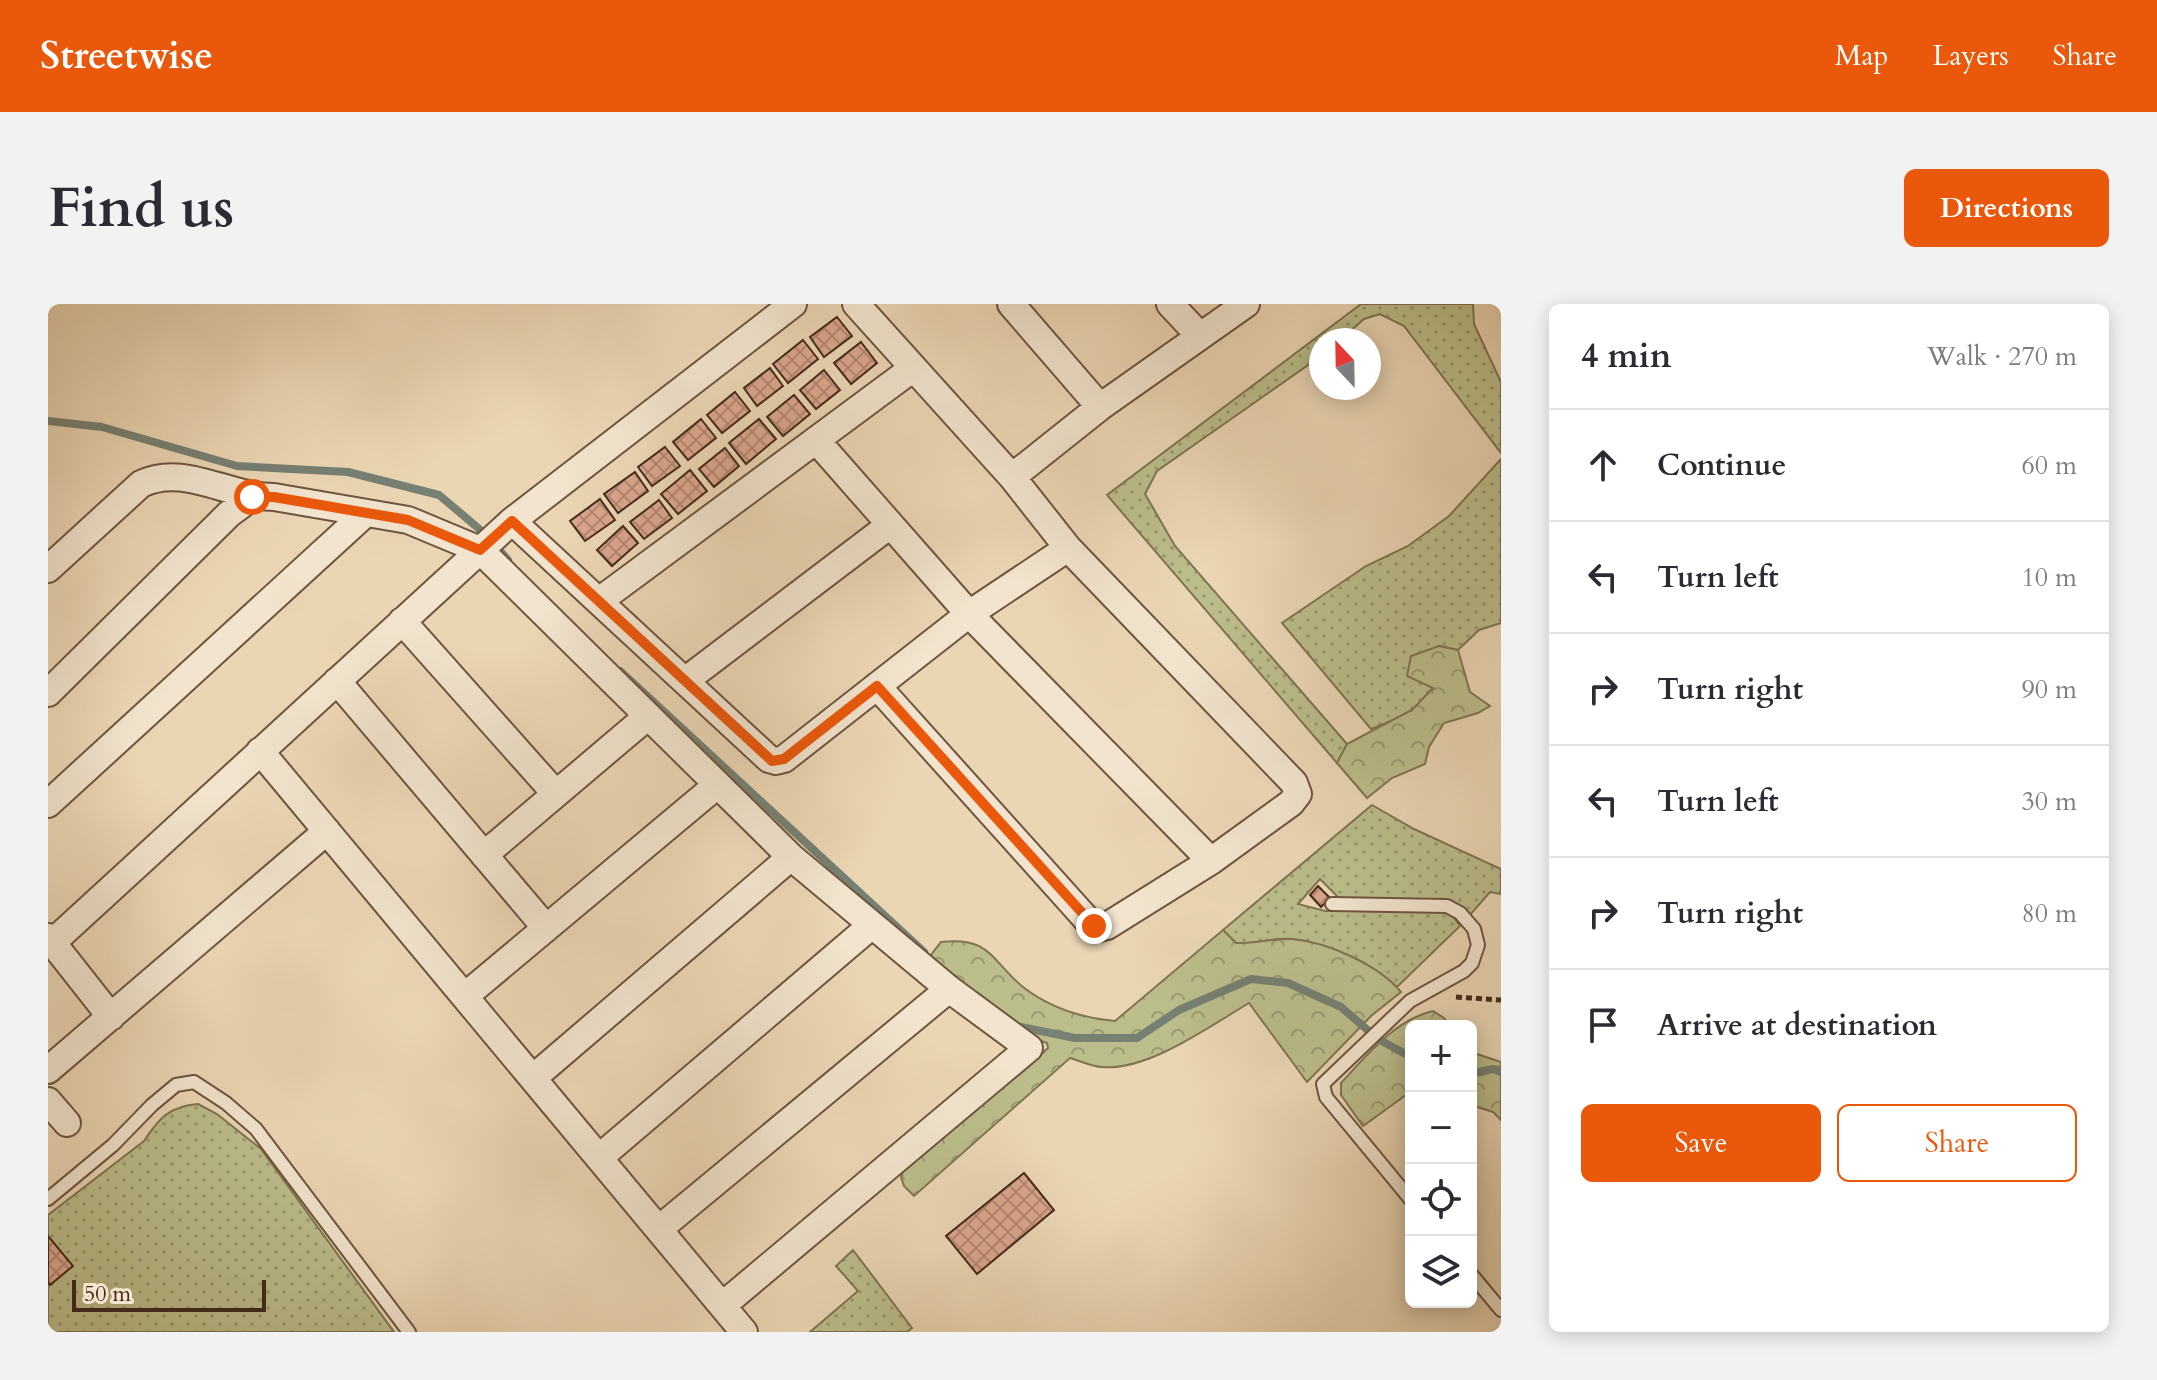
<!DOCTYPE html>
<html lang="en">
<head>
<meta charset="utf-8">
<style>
	:root { --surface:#fff; --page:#f2f2f3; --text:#2b2b33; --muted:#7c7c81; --line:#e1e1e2; --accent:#ea580c }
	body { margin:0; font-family:Cardo,serif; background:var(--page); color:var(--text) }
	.controls { position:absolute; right:24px; bottom:24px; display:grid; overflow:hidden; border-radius:12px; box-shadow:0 4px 20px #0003 }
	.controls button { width:72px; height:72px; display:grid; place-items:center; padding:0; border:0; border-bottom:2px solid var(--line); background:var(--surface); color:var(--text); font:40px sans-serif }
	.compass { position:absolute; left:1261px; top:24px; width:72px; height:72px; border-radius:50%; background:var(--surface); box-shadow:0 4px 20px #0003; rotate:338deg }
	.scale { position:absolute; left:24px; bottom:20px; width:194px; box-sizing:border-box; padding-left:8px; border:4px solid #442a18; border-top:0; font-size:22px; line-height:28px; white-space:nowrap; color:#442a18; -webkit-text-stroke:6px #f2e4ce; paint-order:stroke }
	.stop { position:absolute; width:24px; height:24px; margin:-18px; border:6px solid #ea580c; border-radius:50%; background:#fff }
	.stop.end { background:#ea580c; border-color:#fff; box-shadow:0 2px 8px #0008 }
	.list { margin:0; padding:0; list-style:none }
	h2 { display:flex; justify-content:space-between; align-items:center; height:104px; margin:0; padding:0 32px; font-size:34px }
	h2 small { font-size:26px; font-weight:400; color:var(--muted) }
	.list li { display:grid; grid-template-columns:52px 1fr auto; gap:24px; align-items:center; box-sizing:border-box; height:112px; padding:0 32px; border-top:2px solid var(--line) }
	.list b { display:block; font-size:30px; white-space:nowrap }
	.list em { font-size:26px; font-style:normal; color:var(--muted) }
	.actions { display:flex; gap:16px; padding:24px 32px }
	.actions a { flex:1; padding:18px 0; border:2px solid var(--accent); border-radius:12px; text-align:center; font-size:28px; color:var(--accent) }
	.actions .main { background:var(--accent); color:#fff }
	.icon { flex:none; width:44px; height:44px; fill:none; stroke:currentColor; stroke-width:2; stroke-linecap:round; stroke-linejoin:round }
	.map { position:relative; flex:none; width:1453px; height:1028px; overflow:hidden; border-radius:12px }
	header { display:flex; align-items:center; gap:48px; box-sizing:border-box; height:112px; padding:0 40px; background:var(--accent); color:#fff }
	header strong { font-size:38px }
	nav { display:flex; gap:44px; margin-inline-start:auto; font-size:28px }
	.intro { display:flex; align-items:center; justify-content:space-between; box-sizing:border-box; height:192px; padding:0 48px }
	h1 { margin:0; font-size:56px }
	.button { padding:20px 36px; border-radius:12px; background:var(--accent); color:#fff; font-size:28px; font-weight:700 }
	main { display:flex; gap:48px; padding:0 48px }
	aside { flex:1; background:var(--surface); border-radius:12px; box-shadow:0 4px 20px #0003 }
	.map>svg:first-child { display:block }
</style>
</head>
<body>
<header>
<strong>Streetwise</strong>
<nav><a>Map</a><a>Layers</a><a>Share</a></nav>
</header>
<div class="intro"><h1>Find us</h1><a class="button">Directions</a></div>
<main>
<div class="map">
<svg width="1453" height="1028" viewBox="0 0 1453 1028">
	<defs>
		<pattern id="grass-dots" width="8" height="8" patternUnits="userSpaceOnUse" patternTransform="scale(2)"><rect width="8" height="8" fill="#bbbd8b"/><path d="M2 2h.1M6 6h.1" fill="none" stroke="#9a9a71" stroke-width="1.8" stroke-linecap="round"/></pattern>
		<pattern id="forest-crowns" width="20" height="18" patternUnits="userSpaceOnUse" patternTransform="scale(2)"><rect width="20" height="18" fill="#bbbd8b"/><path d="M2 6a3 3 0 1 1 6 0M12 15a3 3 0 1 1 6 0" fill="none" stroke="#9a9a71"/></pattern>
		<pattern id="building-cross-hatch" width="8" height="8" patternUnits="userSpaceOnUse" patternTransform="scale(2)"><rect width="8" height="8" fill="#dba68d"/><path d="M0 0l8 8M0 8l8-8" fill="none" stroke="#b38772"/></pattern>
	</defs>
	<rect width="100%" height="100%" fill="#ebd6b4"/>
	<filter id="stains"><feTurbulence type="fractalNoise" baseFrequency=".0025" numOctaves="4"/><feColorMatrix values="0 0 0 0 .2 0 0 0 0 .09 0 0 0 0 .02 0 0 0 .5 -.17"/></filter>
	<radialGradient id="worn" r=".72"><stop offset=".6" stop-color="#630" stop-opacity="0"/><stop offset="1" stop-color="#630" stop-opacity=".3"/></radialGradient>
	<path fill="url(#grass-dots)" stroke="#807452" stroke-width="2" d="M1313,0H1425L1426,20L1453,78V149L1356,22L1332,10L1316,15L1292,36H1273V52L1109,167L1097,190L1127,242L1299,440L1289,459L1059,191Z
		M1453,155V319L1431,326L1410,346L1391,342C1390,354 1390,369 1386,381C1378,403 1344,417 1323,425L1234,319L1318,262L1360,242L1401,212Z
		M1324,501L1366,525L1453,565V590L1442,588L1422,611L1406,599L1291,594L1272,575L1250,600L1277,607H1394L1403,610L1412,622L1349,683C1318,660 1285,640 1245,635C1225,633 1207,641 1188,639L1175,626Z
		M150,800L169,810L213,845L346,1028H0V911L96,837C111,814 122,802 150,800Z
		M805,946L864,1024L859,1028H762L810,987L788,962Z"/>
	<path fill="url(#forest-crowns)" stroke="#807452" stroke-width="2" d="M1391,342L1410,346L1422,388L1442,402L1430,409L1396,419L1381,443L1377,460L1344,474L1319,494L1289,459L1299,440L1364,406L1385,384L1359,372L1363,352Z
		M1175,626L1188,639C1206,640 1225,634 1244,635C1279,638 1331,661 1353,688L1323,712L1259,778L1201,699C1162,722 1099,768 1053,763C1043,762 1032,757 1022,754L866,892L856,882L853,873L856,865L1000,744L999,739L980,732L879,656L893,638C943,632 943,657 975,683C1002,704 1034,714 1067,717Z
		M1385,707L1396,714L1402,722H1363V791H1358L1315,822L1293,791V779C1318,752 1348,715 1385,707Z
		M1423,748L1453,758V816L1445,808L1423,801Z"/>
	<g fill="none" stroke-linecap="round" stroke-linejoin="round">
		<path stroke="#768073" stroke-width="8" d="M0,117L54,123L189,162L300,168L391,191L436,229L460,256
			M572,367L876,648
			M968,722L1027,734H1089L1131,706L1203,675L1240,679L1293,703L1330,735L1363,753
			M1423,770L1445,765L1453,768"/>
	</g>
	<path fill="url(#building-cross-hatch)" stroke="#442a18" stroke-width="2" d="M789,13L804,32L776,53L762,33Z
		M755,36L770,55L740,79L725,60Z
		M813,38L829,59L803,80L786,59Z
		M722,64L735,82L709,102L696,84Z
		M776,66L792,86L768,105L752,86Z
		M687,88L702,107L674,129L659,111Z
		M746,91L762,110L735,132L719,113Z
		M653,115L668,134L640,156L625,138Z
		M711,115L728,135L698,160L681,139Z
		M617,143L632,162L604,182L590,163Z
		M677,144L691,162L666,183L651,165Z
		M642,166L659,187L630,210L613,190Z
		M587,168L600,187L570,209L556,190Z
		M552,195L567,216L537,237L522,217Z
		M611,196L624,214L596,235L582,218Z
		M575,222L590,239L564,262L549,246Z
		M1270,582L1282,594L1273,603L1262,591Z
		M976,869L1006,906L929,970L898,932Z
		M0,932L25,962L2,981L0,978Z"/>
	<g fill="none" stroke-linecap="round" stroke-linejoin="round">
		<g stroke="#6e553f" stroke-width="16">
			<path id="lane" d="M1284,600L1399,602L1412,609L1426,625L1430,641L1424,659L1416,667L1362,697L1275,780L1278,793L1363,896
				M0,895L65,841L104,801L128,781L146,778L178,799L208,825L361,1028
				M1423,970L1453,1006"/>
		</g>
		<g stroke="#6e553f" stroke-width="30">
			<path id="street" d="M808,0L964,173L1020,244L1246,479L1250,490L1243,499L1163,557L1059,622L1050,624L1042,619L829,382
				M963,0L1052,103
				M1122,0L1151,31
				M768,136L921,310L1163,557
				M964,173L1052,103L1198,0
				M464,217L721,455L728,457L736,455L921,310L1020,244
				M0,265L93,180C136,159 179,193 226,193L360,216L432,246L743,553L901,685L981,744L675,1001
				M551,297L864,65
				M354,317L508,490
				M638,376L842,221
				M289,377L498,624
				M0,389L181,210L204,193
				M212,447L696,1028
				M0,500L318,209
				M436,551L600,412
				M0,633L63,713
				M5,638L464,217L745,0
				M417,692L668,482
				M0,766L279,527
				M485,774L743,553
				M0,797L19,819
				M552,853L824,621
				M611,925L901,685"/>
		</g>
		<path stroke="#442a18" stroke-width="5" stroke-dasharray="6 4" stroke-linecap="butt" d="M1408,693L1453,696"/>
		<use href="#lane" stroke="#f2e4ce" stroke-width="12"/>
		<use href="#street" stroke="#f2e4ce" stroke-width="26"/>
	</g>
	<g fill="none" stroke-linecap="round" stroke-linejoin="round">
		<path stroke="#ea580c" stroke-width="10" d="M204,193H226L360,216L432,246L464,217L724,457L736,455L829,382L1046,622"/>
	</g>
	<rect width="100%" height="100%" filter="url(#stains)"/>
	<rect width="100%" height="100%" fill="url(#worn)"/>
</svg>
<div class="controls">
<button>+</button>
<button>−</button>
<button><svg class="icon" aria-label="locate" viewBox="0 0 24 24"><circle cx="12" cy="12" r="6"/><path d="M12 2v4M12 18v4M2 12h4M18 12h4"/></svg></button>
<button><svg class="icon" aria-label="layers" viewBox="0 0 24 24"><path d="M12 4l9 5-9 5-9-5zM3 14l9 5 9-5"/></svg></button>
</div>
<svg class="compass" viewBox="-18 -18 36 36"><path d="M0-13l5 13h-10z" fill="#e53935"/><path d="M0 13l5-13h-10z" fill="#7c7c81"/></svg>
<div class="scale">50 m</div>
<div class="stop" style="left:204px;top:193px"></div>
<div class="stop end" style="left:1046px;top:622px"></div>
</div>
<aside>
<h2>4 min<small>Walk · 270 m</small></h2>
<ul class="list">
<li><svg class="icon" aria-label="ahead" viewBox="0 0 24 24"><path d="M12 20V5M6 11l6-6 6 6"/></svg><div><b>Continue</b></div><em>60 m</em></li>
<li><svg class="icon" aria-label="left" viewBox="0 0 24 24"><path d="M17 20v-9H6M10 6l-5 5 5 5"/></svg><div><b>Turn left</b></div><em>10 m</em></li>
<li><svg class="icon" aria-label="right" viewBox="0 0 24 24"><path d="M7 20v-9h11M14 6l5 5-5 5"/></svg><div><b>Turn right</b></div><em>90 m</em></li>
<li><svg class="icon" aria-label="left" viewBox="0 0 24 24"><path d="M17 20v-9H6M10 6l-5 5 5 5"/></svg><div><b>Turn left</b></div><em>30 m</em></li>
<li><svg class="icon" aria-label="right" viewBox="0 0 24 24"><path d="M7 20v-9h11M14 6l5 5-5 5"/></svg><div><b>Turn right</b></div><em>80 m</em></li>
<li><svg class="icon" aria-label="arrive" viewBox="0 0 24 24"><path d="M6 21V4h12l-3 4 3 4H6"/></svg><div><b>Arrive at destination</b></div></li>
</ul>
<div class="actions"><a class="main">Save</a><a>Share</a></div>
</aside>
</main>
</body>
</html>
